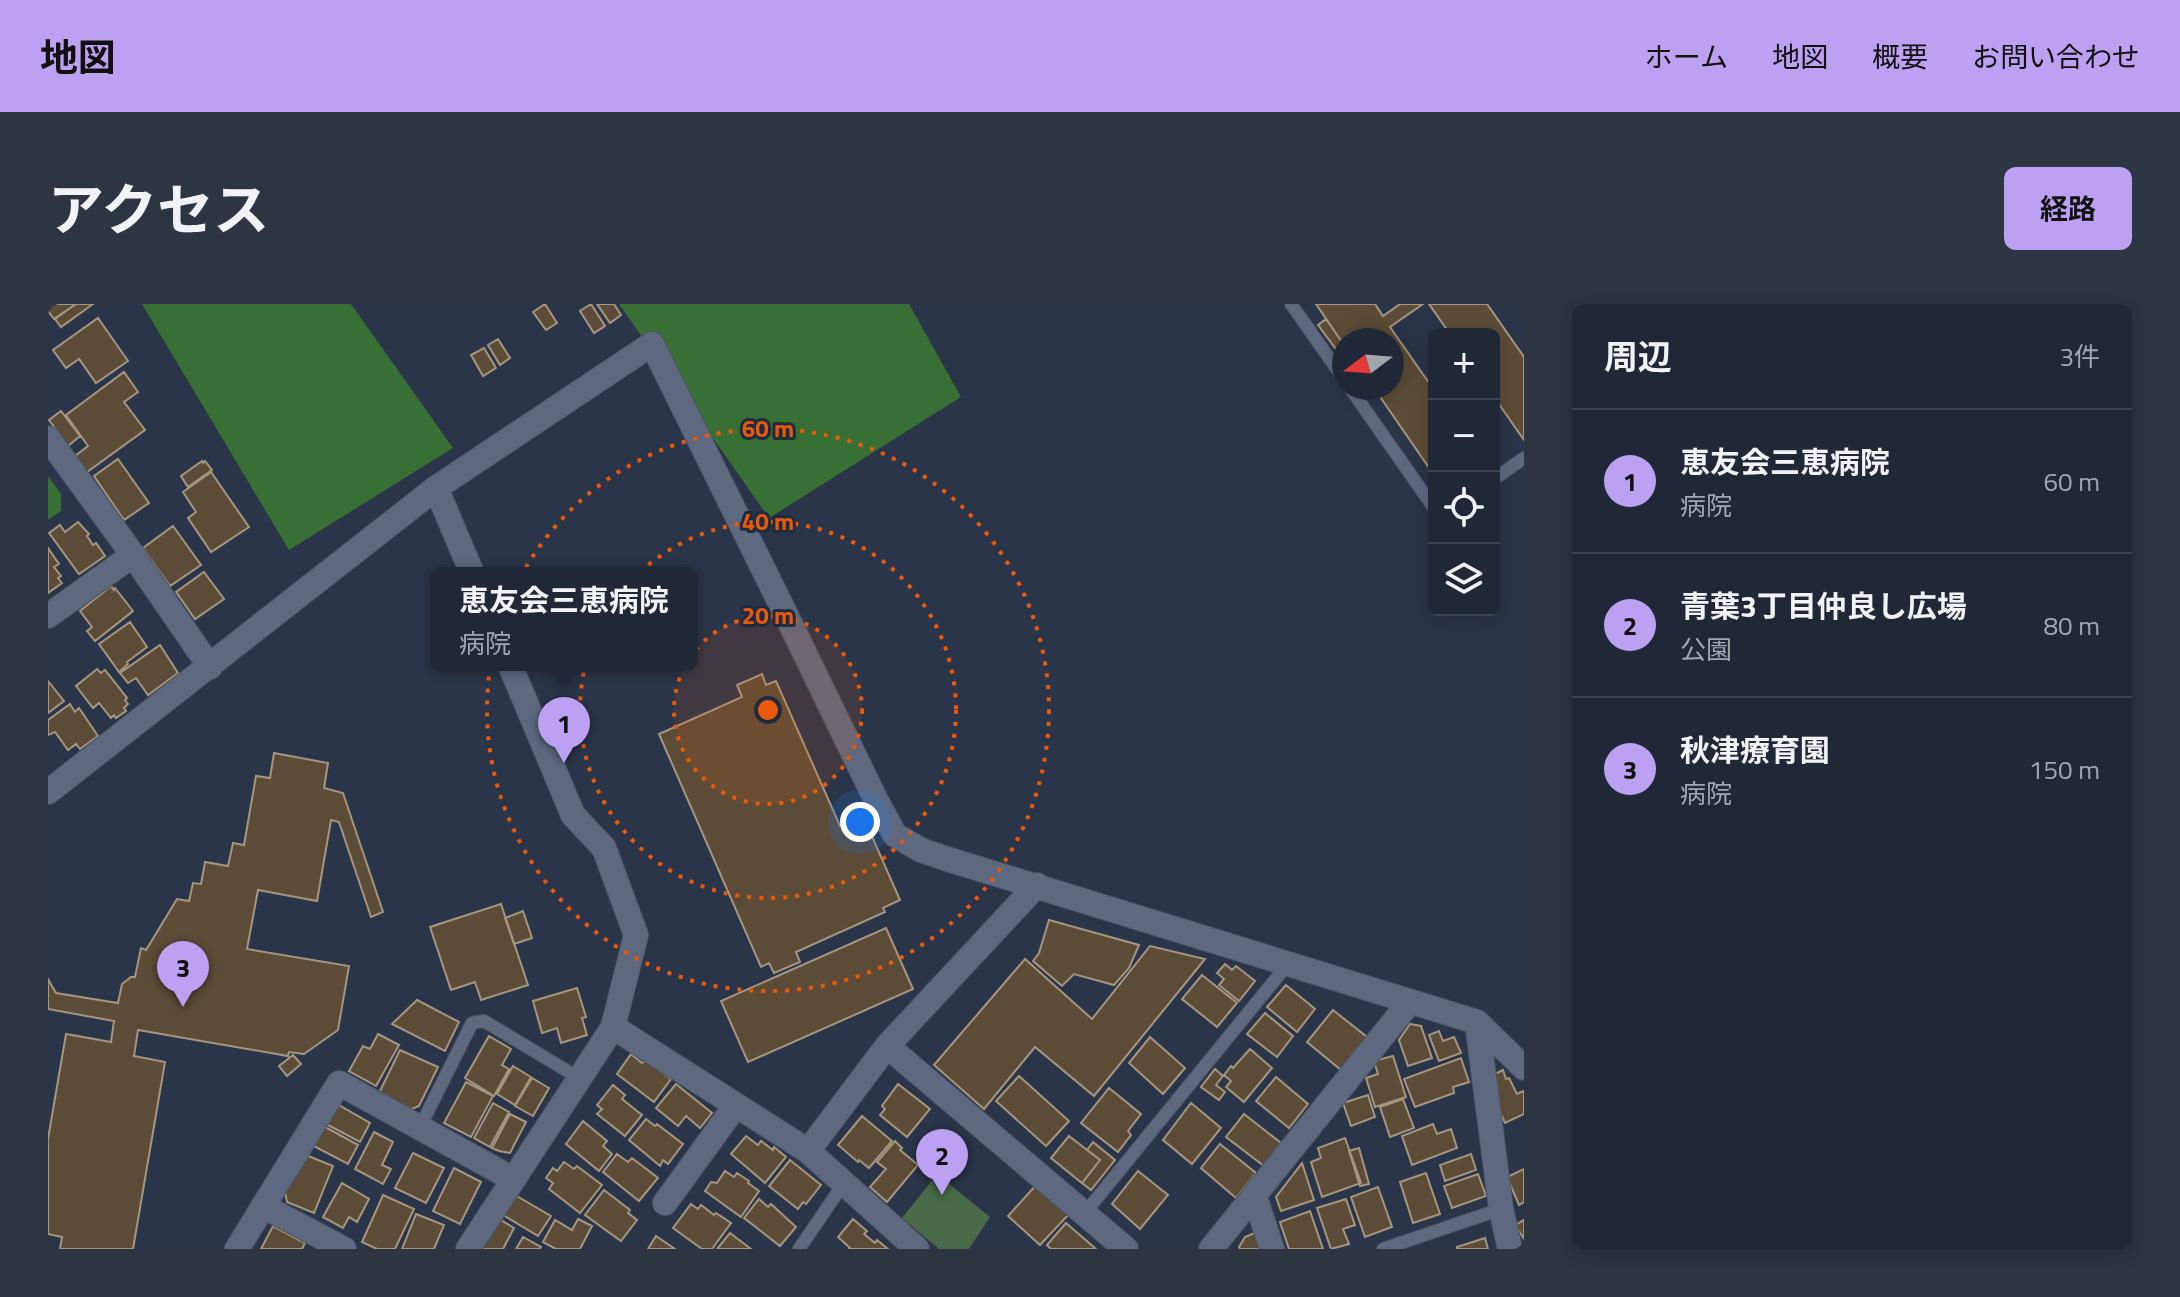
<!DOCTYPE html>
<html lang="ja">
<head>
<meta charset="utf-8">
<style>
	:root { --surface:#202837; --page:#2d3442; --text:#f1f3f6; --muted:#a2a6ad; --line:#3d4452; --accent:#bca0f2 }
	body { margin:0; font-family:"Titillium Web","Noto Sans JP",sans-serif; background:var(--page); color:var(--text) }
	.controls { position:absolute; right:24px; top:24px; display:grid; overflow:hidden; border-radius:12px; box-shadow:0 4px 20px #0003 }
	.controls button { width:72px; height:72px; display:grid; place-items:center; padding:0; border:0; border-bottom:2px solid var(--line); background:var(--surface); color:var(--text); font:40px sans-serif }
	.compass { position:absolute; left:1284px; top:24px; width:72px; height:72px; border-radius:50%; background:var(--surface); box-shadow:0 4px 20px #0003; rotate:254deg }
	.you { position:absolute; left:812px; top:518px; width:28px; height:28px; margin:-20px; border:6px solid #fff; border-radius:50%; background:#1a73e8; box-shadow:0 0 0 12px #1a73e833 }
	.badge { display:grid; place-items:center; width:52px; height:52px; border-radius:50%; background:var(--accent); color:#111; font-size:26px; font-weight:700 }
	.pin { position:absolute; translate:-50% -66px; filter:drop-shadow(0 2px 4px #0008) }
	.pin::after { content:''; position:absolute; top:42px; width:28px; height:24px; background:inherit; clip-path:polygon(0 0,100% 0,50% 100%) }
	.popup { position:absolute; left:382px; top:263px; width:268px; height:104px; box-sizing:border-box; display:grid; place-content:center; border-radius:12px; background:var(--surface); filter:drop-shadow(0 2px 6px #0005); font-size:26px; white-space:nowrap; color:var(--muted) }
	.popup b { font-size:30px; color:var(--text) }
	.popup::after { content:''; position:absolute; left:50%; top:100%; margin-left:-16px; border:16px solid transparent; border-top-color:var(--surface) }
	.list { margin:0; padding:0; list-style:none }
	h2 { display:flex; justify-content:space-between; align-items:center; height:104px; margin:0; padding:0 32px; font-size:34px }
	h2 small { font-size:26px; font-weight:400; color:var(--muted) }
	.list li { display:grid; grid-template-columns:52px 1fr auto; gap:24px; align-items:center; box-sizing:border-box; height:144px; padding:0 32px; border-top:2px solid var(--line) }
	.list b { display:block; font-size:30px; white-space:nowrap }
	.list p { margin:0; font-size:26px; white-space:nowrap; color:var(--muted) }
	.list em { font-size:26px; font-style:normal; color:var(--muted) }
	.icon { flex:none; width:44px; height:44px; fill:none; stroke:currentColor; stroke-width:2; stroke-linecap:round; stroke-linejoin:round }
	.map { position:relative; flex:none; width:1476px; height:945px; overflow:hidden; border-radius:12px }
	header { display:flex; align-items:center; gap:48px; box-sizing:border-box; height:112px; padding:0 40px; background:var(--accent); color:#111 }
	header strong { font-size:38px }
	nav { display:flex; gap:44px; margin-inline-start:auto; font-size:28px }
	.intro { display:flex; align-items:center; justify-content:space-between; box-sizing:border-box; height:192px; padding:0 48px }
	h1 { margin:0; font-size:56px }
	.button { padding:20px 36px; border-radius:12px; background:var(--accent); color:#111; font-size:28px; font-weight:700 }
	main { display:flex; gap:48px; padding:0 48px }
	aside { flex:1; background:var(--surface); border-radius:12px; box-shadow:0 4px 20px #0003 }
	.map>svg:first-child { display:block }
</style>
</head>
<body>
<header>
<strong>地図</strong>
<nav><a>ホーム</a><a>地図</a><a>概要</a><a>お問い合わせ</a></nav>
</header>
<div class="intro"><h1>アクセス</h1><a class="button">経路</a></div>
<main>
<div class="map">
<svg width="1476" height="945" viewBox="0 0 1476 945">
	<rect width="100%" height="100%" fill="#2b3549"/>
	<path fill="#486a46" d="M889,870L942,913L921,945H891L854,914Z"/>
	<path fill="#376f34" d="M94,0H303L405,144L241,246Z
		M571,0H861L913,93L721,214Z
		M0,172L13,190V207L0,216Z"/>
	<path fill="#5c4c37" stroke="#a6957e" stroke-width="2" d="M0,0H28L6,15L0,7Z
		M28,0H45L13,23L7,15Z
		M497,0L509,19L498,26L485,8Z
		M543,0L557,22L546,29L532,7Z
		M549,0H566L573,11L562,19Z
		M1268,0H1327L1335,12L1352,0H1375L1342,23L1386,86V171L1326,84H1344V36H1296V41Z
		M1381,0H1439L1476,53V136L1446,93V30H1402Z
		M50,14L80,57L48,79L31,55L18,64L5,46Z
		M1278,15L1296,41V56L1270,21Z
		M450,35L462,54L452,61L440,41Z
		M436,44L448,64L435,72L423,51Z
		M76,68L90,88L76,98L97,126L39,168L27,152L40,142L18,111Z
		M13,107L32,132L20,142L1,116Z
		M70,155L101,199L76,216L46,172Z
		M154,157L155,159L157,157L164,166L140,183L133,172Z
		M163,168L201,223L163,248L140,214L148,208L135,188Z
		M30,218L41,230L39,232L45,241L48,239L57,252L31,270L1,229L12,221L17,228Z
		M125,222L153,261L122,282L95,244Z
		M0,244L11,260L6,263L13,272L10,274L14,279L0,289Z
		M156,268L176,295L147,315L128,288Z
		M63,282L66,286L67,284L85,307L47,337L39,327L44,323L32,307Z
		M82,318L99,343L79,358L80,360L71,368L51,340Z
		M112,341L130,369L100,391L88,374L80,379L72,369Z
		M49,365L53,369L57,366L79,394L77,396L80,400L76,404L78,407L68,414L66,411L63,414L51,399L45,404L28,382Z
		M714,370L718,381L728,377L792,522L815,512L852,596L835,604L837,608L748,648L752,658L726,669L721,659L713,663L611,430L694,393L689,381Z
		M0,377L16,397L0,409Z
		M22,400L27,408L31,404L50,432L32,445L28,440L20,446L7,428L0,431V416Z
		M226,449L280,459L276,484L295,489L335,608L323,613L291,518L283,516L269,597L210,586L199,645L301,662L290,726L256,750L241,748L240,752L90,726L86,752L117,758L85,945H12L14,933L0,930V835L18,730L63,738L66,717L0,705V675L8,689L70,699L74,680L83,673H87L93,644L98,646L129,595L141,597L145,579L153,580L157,558L180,562L185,539L196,541L208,472L222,474Z
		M453,600L480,681L433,696L427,678L403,686L382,623Z
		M475,607L484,634L466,640L457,614Z
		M1001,616L1091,641L1081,664L1066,681L1026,670L1014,682L985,657L991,649Z
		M838,624L865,685L700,758L673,697Z
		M1102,642L1157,655L1046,792L987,743L936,805L886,761L977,655L1044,715Z
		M1177,660L1184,666L1188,662L1207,677L1191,697L1171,681L1176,675L1169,669Z
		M1154,671L1189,699L1169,723L1134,695Z
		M1238,681L1267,705L1249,728L1219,703Z
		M529,684L538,713L534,714L539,731L513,739L509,724L494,729L485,697Z
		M369,696L411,718L397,747L344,720Z
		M1285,706L1319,733L1293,766L1259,738Z
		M1217,709L1245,732L1229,753L1199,730Z
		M1362,720L1373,722L1384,754L1360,762L1351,736Z
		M1391,727L1395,737L1406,733L1413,749L1391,757L1381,731Z
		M330,730L351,741L328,782L301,767L315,742L322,745Z
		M441,732L463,745L454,761L461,765L446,792L417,774Z
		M1102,733L1137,764L1115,790L1081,759Z
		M1202,745L1224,764L1196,798L1178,783L1183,777L1176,771L1183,762L1185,764Z
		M352,746L390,763L371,802L361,806L330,791Z
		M583,750L594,759L597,756L623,775L606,798L569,770Z
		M245,751L253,760L239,772L231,762Z
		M1345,752L1358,793L1327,803L1318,774L1330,770L1326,757Z
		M1413,754L1421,778L1405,783L1406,789L1367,803L1356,775Z
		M465,762L483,773L467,801L449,790Z
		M1167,765L1175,772L1168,781L1177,788L1171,796L1153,783Z
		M1455,766L1458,775L1461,774L1469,790L1475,787L1476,789V810L1457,819L1445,793V771Z
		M971,772L1021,817L998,842L948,797Z
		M1228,773L1260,800L1241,824L1208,797Z
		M484,774L501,784L485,812L467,802Z
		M418,778L445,792L423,833L396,819Z
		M628,780L664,809L652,824L638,812L630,822L608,804Z
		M850,780L882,805L859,833L832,811L837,805L834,802Z
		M565,781L577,791L574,795L594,811L577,832L549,810L554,805L549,801Z
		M1061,784L1093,810L1080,827L1083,831L1070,848L1033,819Z
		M1320,791L1327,813L1303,822L1295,799Z
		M1355,795L1366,824L1342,833L1332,803Z
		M445,799L461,808L442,843L426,834Z
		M1143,799L1173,824L1144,860L1115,836Z
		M289,800L322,819L312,838L278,820Z
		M462,810L478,818L462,849L451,847L444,844Z
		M1196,810L1233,839L1216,862L1178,833Z
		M814,812L844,837L821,864L811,856L810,858L790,841Z
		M598,815L607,822L609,820L635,840L620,860L615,856L612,862L581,836Z
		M535,817L559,837L555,842L564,850L551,867L518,840Z
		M270,819L310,841L300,860L260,839Z
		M1385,820L1389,830L1403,825L1409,844L1364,861L1354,832Z
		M326,828L345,838L334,861L343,865L335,880L307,865Z
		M698,832L710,841L713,837L725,846L726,843L738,853L717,879L683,850Z
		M1021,832L1052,856L1034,879L1003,854Z
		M1297,834L1313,879L1274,893L1263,858L1273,854L1270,844Z
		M847,837L854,844L852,846L870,861L839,898L822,883L838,865L829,858Z
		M1045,838L1067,856L1043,886L1034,879L1052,856L1039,846Z
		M1172,840L1208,869L1188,894L1153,864Z
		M1311,844L1321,880L1312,882L1301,847Z
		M253,849L285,862L266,909L239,898L237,888Z
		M365,849L396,864L378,899L347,884Z
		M569,850L580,858L584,854L610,874L591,897L555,868Z
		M1423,850L1428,866L1397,877L1392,861Z
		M742,856L773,881L758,900L755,898L750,905L721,882Z
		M516,858L526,865L529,862L554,881L532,909L501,885L505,879L498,874L505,864L509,867Z
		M1254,859L1266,896L1233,907L1228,893Z
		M406,864L433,878L412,920L385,907Z
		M1476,865V898L1471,901L1459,873Z
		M677,867L686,873L689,869L701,877L700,879L711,887L693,913L657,887L663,878L669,879Z
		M1090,867L1120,891L1092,925L1064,900Z
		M1378,869L1392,910L1365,919L1352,878Z
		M1430,870L1438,892L1404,904L1396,882Z
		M294,879L321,895L309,918L301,913L295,924L275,913Z
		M989,880L1021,910L992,941L960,912Z
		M1330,883L1344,923L1317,933L1303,893Z
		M556,886L582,906L580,909L589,916L573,937L537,911Z
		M335,891L366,905L347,945H329L314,938Z
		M467,891L503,912L490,932L455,911Z
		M711,895L720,903L723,900L748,923L732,942L696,914Z
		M1298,895L1307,921L1295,925L1301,940L1283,945L1269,904Z
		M643,900L650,905L653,901L666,911L668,909L683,919L664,945H654L625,924Z
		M1262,907L1275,945H1241L1232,918Z
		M368,910L396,921L386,945H354Z
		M448,913L466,924L455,945H433Z
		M530,915L544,922L532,945H508L495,938L507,916L524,926Z
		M805,915L819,927L816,930L827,939L829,936L840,945H801L802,944L790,933Z
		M1476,916V935L1467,921Z
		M1018,919L1048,945H1003L999,941Z
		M225,922L257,939L254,945H213Z
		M1209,928L1215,945H1192L1191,943L1197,933Z
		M682,929L703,945H669Z
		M608,932L627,945H600Z
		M475,933L493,943L492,945H468Z
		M1437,934L1440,945H1409V943Z"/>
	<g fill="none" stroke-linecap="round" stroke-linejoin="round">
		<g stroke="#4a5264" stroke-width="14">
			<path id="lane" d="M1243,0L1296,75
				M1302,84L1386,204
				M1446,175L1476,154
				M372,823L424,719L436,717L531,774
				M1036,910L1240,660
				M751,945L796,879
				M1335,945L1453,905"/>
		</g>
		<g stroke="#4a5264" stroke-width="26">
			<path id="street" d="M0,134L85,251
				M388,184L424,269
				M0,312L85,251L162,363
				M0,488L388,184L604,40L743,321L828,496L847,531L873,546L896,554L1429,718L1476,764
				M1429,718L1453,905L1462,945
				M565,723L760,847L869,945
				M839,742L1078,945
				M760,847L839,742L989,581
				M1207,893L1224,945
				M617,899L688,801
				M215,902L296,945
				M189,945L291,779L465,875
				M420,945L565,723L588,631L556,544L525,511L462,361
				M1163,945L1361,699"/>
		</g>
		<use href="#lane" stroke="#5e6980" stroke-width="12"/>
		<use href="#street" stroke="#5e6980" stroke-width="24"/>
	</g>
	<circle cx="720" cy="406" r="94" fill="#e8590c" fill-opacity=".12"/>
	<g fill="none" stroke="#e8590c" stroke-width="4" stroke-dasharray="4 8">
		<circle cx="720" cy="406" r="94"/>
		<circle cx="720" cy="406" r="188"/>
		<circle cx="720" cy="406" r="281"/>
	</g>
	<circle cx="720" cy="406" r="12" fill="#e8590c" stroke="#212b3e" stroke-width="4"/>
	<g font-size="24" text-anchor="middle" font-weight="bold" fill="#e8590c" stroke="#212b3e" stroke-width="6" stroke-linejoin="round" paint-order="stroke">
		<text x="720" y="133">60 m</text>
		<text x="720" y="226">40 m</text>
		<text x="720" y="320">20 m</text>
	</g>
</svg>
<div class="controls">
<button>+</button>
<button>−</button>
<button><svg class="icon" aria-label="locate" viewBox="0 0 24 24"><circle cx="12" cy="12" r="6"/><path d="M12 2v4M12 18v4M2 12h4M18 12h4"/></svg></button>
<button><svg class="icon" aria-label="layers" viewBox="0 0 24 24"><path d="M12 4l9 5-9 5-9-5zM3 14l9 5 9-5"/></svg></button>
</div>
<svg class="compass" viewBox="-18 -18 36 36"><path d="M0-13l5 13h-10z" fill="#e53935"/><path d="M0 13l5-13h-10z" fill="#a2a6ad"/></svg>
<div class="you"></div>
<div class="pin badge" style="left:516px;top:459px">1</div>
<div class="popup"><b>恵友会三恵病院</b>病院</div>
<div class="pin badge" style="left:894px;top:891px">2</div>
<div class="pin badge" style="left:135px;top:703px">3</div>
</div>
<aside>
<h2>周辺<small>3件</small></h2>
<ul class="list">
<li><span class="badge">1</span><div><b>恵友会三恵病院</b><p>病院</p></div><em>60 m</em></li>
<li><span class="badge">2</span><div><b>青葉3丁目仲良し広場</b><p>公園</p></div><em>80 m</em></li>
<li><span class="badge">3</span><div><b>秋津療育園</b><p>病院</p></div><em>150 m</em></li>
</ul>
</aside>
</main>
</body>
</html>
